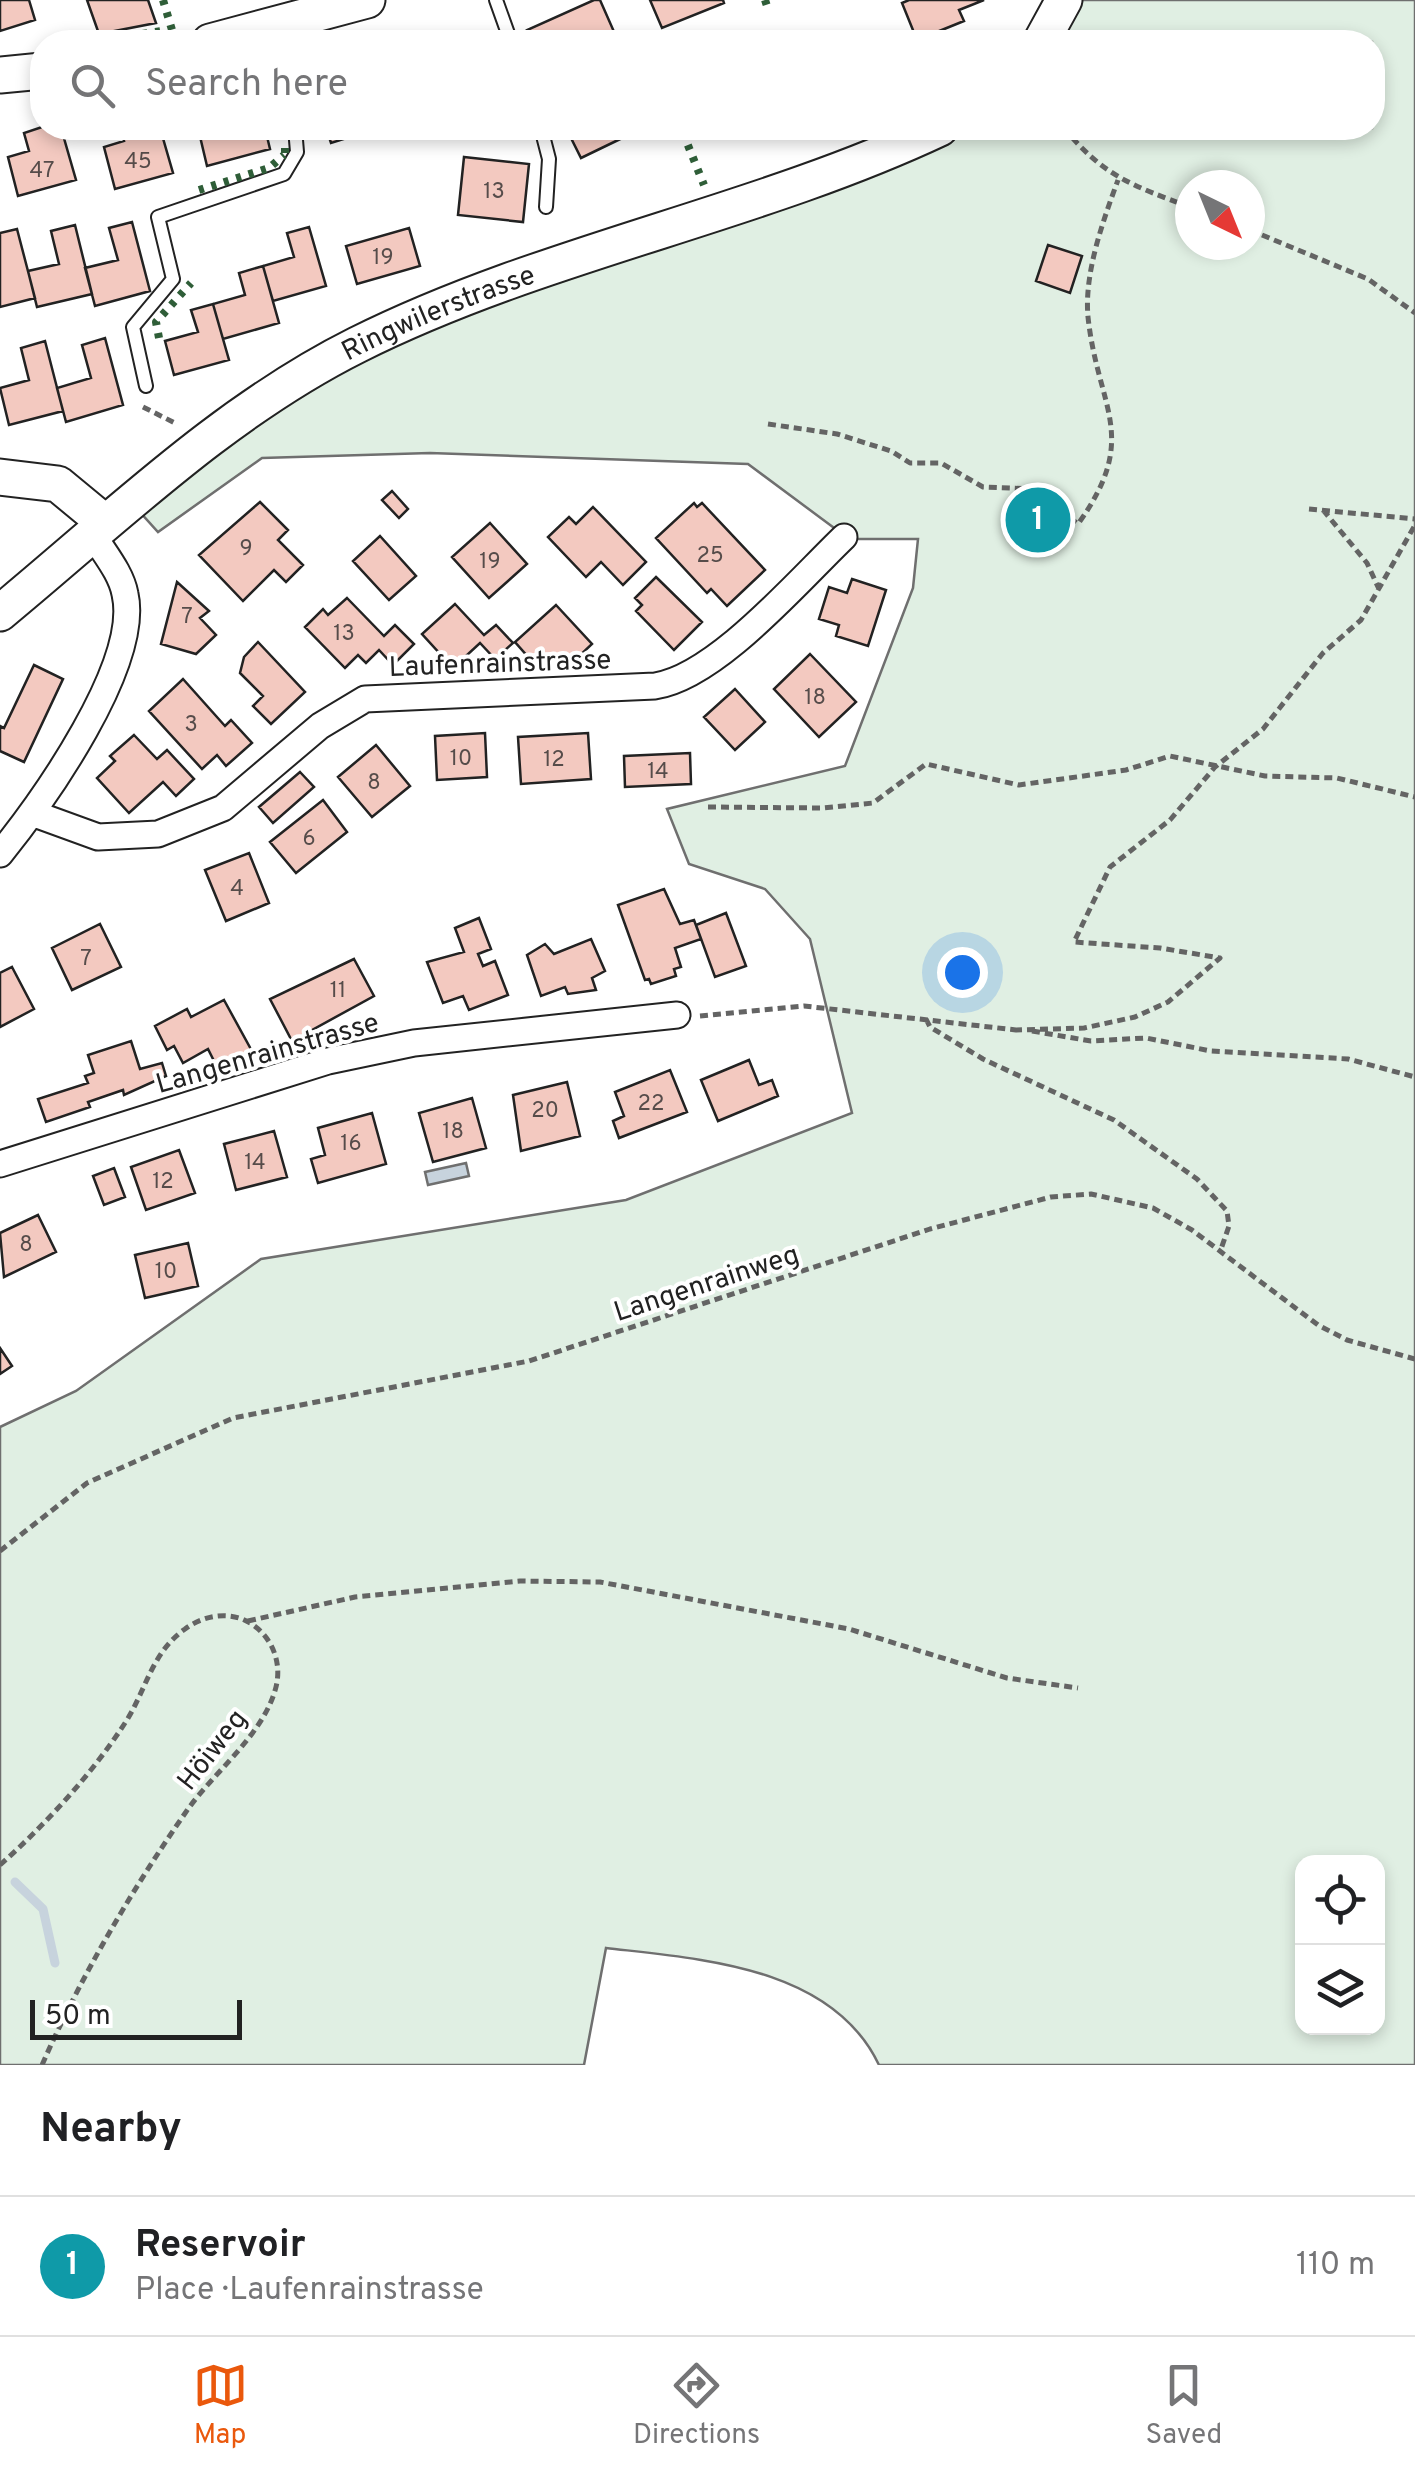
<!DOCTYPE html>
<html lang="en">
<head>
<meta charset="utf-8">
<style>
	:root { --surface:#fff; --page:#f2f2f2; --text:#202124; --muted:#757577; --line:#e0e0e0; --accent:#ea580c }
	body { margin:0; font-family:Overpass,sans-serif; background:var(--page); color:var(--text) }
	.controls { position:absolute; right:30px; bottom:30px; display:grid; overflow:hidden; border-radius:20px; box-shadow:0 5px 15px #0003 }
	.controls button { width:90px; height:90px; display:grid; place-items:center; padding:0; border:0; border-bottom:2px solid var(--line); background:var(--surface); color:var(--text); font:50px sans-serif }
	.compass { position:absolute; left:1175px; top:170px; width:90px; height:90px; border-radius:50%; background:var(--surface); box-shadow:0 5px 15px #0003; rotate:137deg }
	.scale { position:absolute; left:30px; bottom:25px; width:212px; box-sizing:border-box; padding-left:10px; border:5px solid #222; border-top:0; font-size:28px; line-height:35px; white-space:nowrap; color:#222; -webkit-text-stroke:8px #fff; paint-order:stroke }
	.you { position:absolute; left:962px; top:972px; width:35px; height:35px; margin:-25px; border:8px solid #fff; border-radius:50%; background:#1a73e8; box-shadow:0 0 0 15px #1a73e833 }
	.badge { display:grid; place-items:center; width:65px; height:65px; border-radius:50%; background:var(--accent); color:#fff; font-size:32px; font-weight:700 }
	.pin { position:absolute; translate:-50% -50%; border:5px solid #fff; box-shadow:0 2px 10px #0006 }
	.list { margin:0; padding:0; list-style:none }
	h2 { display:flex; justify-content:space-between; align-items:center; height:130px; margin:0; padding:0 40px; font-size:42px }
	h2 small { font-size:32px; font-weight:400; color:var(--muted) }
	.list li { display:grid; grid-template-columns:65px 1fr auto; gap:30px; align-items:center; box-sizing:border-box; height:140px; padding:0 40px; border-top:2px solid var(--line) }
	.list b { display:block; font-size:38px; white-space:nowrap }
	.list p { margin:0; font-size:32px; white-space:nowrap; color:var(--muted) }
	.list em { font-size:32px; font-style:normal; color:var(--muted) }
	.icon { flex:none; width:55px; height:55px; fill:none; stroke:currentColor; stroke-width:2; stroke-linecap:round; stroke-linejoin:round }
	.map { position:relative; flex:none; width:1415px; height:2065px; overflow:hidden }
	.search { position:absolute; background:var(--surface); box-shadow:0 5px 15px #0003; left:30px; right:30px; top:30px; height:110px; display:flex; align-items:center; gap:25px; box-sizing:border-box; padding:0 35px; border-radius:40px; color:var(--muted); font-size:38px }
	.sheet { height:270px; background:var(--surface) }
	nav { display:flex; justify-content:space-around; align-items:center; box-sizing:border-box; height:140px; border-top:2px solid var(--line); background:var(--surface); font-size:28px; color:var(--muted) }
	nav a { display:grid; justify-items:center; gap:5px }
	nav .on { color:var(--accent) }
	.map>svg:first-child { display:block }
</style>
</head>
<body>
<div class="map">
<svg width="1415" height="2065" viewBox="0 0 1415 2065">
	<rect width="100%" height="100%" fill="#fff"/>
	<path fill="#e0efe3" stroke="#6f6f6f" stroke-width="2.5" fill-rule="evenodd" d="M1064,0H1415V2065H879C832,1966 701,1959 606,1948L584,2065H0V1427L76,1391L261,1259L626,1200L852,1113L810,939L765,889L689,864L667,809L845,766L913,588L918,539H849L748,464L430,453L262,458L158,532L129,500L298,378L940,128H1372V42H1041ZM1190,185H1250V245H1190ZM1302,1862H1378V2028H1302Z"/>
	<path fill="#c7d3dd" stroke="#6f6f6f" stroke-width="2.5" d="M466,1163L469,1176L428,1185L425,1172Z"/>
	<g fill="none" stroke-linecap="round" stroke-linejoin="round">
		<path stroke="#c7d3dd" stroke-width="9" d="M15,1882L43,1909L55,1963"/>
	</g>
	<path fill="#f3c9c0" stroke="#222" stroke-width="2.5" d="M0,0H29L35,20L0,31Z
		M87,0H148L156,23L99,34Z
		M594,0H600L615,34L596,42H533L527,30Z
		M650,0H723L724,3L662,28Z
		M909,0H984L959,10L964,21L917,40L902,3Z
		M42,127L61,128L76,180L18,196L8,157L29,151L24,133Z
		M120,128H160L173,173L115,189L104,147L124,141Z
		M198,128H265L270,149L207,166Z
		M326,128H361L363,133L331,143Z
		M566,128H643L581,158Z
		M464,157L529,164L523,222L458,215Z
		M132,222L150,291L95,306L85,268L118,260L109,228Z
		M75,225L92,294L37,307L28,271L59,264L51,231Z
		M309,227L326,286L273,301L263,266L294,257L287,233Z
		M409,228L420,266L357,284L346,246Z
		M17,229L35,298L0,307V233Z
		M1048,245L1082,256L1070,293L1036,281Z
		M263,266L279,323L223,339L213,304L245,295L239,273Z
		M213,304L229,360L174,375L165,341L198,332L191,310Z
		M105,338L123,405L66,422L57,388L91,378L82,345Z
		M45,341L63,411L9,425L0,388L29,380L21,348Z
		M392,491L408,509L399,518L382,500Z
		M260,502L288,530L278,540L303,565L286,582L274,570L243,601L199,555Z
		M1039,502L1056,522L1037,539L1020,518Z
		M694,503L697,507L702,503L765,570L727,606L711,589L707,593L656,538Z
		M593,507L646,562L623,585L601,562L586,577L548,537L569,517L576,524Z
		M490,523L527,564L489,598L452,557Z
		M380,536L416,576L389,600L353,561Z
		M656,577L702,622L674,650L636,611L642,605L635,598Z
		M852,579L886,590L868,646L836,636L839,625L819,619L829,587L847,593Z
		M177,582L209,611L200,618L216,635L196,654L161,644Z
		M347,598L384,636L395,625L414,644L393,665L379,650L366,663L358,655L345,668L305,627L323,609L328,615Z
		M455,604L484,635L496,625L513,643L495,659L480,643L453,668L422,634Z
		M556,605L592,644L572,663L530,659L515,642Z
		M258,642L305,692L271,724L253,706L263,696L240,673L244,657Z
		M810,654L856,702L819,737L774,689Z
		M34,665L63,679L24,762L0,751V726L4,728Z
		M183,679L225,726L231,720L252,743L226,766L217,755L202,769L149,711Z
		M735,689L765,722L735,750L704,717Z
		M485,733L487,777L437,780L435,736Z
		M588,733L591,779L521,784L518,737Z
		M134,735L157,759L167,750L194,779L176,796L163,782L129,813L97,778L115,761L110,756Z
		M376,745L410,786L372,817L338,777Z
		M690,753L691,784L625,787L624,756Z
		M300,772L314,787L273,823L259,807Z
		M323,800L347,832L296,873L270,842Z
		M249,853L269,903L226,921L205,870Z
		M664,889L680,924L694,920L701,939L675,948L681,967L674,969L676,976L651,984L649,979L645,980L618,905Z
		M726,913L746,966L715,977L696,925Z
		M479,918L491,949L478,954L483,966L495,961L508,995L469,1010L463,996L443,1003L427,962L464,952L455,928Z
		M100,924L121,967L72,990L52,948Z
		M591,939L605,971L592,978L596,990L568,994L565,987L541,996L527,955L545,944L554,954Z
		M354,959L374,996L292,1041L270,999Z
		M12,967L34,1009L0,1027V973Z
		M224,1000L253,1053L219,1071L208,1049L183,1063L174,1046L167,1050L155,1026L187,1009L191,1017Z
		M131,1041L140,1069L162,1063L166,1076L124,1095L123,1090L88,1102L90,1107L46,1122L38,1099L88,1083L85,1076L94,1073L88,1055Z
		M749,1060L759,1085L772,1080L778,1096L718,1121L701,1080Z
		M670,1070L687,1112L619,1138L613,1121L624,1116L615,1092Z
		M567,1082L580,1136L521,1151L513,1095Z
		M472,1098L486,1148L433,1162L419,1113Z
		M372,1113L386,1164L318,1183L311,1159L325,1155L318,1128Z
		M274,1131L287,1177L236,1190L224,1144Z
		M179,1150L195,1193L146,1210L131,1167Z
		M114,1168L125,1197L104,1205L93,1176Z
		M38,1215L56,1252L4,1277L0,1233Z
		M188,1243L198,1286L145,1298L135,1255Z
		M0,1348L12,1366L0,1374Z"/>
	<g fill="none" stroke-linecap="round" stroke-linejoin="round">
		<g stroke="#222" stroke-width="16">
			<path id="lane" d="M496,0L511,42
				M541,128L549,159L546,207
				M146,386L133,327L173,279L158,217L284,174L297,152L295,128"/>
		</g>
		<g stroke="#222" stroke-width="29">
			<path id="street" d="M32,813L98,837L158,834L223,808L320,726L365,699L655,686C716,677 798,581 844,537
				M0,854C43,801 141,664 125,594C121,572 103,552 92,533
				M0,1164L328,1061L414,1043L677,1015"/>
		</g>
		<g stroke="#222" stroke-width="39">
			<g id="secondary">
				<path d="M210,42L367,0"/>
				<path d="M1041,42L1064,0"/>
				<path d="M0,75L42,71"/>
				<path d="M0,477L58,484L104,522"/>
				<path id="s1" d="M0,613C115,518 223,412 357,345C543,252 753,216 940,128"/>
			</g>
		</g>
		<path stroke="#646464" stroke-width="5" stroke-dasharray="8 5" stroke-linecap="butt" d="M1064,128C1103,176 1133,186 1190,207
			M1250,230L1368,279L1415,313
			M143,407L177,424
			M768,424L837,434L891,451L910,463H941L983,487L1033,489L1078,524C1141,436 1098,410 1088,317C1084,273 1103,221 1118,180
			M1309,509L1415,519
			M1323,510L1367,563L1379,589
			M708,807L822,808L873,803L926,764L1019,785L1126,770L1170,756L1265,776L1337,778L1415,797
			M700,1016L804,1006L1016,1030
			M926,1019L930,1027L983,1059L1114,1120L1197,1179L1227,1211L1229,1226L1220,1252
			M1014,1030L1084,1028L1135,1017L1168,1002L1220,958L1160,948L1074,942L1110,867L1170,820L1215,767L1263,729L1323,653L1361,620L1415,525
			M1032,1031L1091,1041L1146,1038L1211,1051L1348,1059L1415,1077
			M0,1551L87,1483L233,1418L529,1361L930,1229L1051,1197L1091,1194L1153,1208L1192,1230L1318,1325L1347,1340L1415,1359
			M248,1621L355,1597L520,1581L600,1582L849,1629L1007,1678L1078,1688
			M0,1865C45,1825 92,1774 125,1723C146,1691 151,1653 185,1629C201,1617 223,1612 242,1619C269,1630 283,1659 276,1687C264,1734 216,1770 188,1809C133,1888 81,1976 42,2065"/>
		<use href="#lane" stroke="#fff" stroke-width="12"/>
		<use href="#street" stroke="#fff" stroke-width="25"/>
		<use href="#secondary" stroke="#fff" stroke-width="35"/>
		<path stroke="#2f5e38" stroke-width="8" stroke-dasharray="5 8" stroke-linecap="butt" d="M163,0L172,30
			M765,0L768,9
			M91,42L162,31
			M683,133L704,185
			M285,153V128
			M199,190L269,168L284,155
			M159,338L156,322L191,283"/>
	</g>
	<g text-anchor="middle" stroke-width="8" stroke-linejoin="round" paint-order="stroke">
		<g font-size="22" fill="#564c4a">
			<text x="138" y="168">45</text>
			<text x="42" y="177">47</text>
			<text x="494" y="198">13</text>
			<text x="383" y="264">19</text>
			<text x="246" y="555">9</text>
			<text x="710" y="562">25</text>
			<text x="490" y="568">19</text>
			<text x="187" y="623">7</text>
			<text x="344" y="640">13</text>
			<text x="815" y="704">18</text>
			<text x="191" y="731">3</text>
			<text x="461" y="765">10</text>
			<text x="554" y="766">12</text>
			<text x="658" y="778">14</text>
			<text x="374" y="789">8</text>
			<text x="309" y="845">6</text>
			<text x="237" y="895">4</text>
			<text x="86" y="965">7</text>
			<text x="338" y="997">11</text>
			<text x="651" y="1110">22</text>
			<text x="545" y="1117">20</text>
			<text x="453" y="1138">18</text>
			<text x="351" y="1150">16</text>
			<text x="255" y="1169">14</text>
			<text x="163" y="1188">12</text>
			<text x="26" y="1251">8</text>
			<text x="166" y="1278">10</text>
		</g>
		<g font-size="28" fill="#222" stroke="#fff">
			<text dy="10" stroke="none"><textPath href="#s1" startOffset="535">Ringwilerstrasse</textPath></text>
			<text transform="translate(500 662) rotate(-2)" y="10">Laufenrainstrasse</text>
			<text transform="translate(267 1052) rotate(-16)" y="10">Langenrainstrasse</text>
			<text transform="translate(706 1282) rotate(-18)" y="10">Langenrainweg</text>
			<text transform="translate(211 1749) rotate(-52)" y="10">Höiweg</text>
		</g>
	</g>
</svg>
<div class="controls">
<button><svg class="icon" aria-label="locate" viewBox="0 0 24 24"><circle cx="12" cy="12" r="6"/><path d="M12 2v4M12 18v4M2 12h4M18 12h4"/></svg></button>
<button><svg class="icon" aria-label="layers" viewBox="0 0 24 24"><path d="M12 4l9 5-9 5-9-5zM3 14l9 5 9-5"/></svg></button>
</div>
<svg class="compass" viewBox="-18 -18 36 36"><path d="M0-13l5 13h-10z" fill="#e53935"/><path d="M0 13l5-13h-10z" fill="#757577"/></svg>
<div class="scale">50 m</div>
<div class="you"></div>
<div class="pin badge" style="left:1038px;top:520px;background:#0f9aa8">1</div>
<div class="search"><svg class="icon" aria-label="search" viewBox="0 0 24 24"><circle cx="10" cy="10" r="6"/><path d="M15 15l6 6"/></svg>Search here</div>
</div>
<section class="sheet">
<h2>Nearby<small></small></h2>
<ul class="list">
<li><span class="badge" style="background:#0f9aa8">1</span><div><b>Reservoir</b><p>Place · Laufenrainstrasse</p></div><em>110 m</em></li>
</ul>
</section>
<nav>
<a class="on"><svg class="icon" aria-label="map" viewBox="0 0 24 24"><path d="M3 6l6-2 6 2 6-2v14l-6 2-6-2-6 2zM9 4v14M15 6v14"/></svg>Map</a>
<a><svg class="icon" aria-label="directions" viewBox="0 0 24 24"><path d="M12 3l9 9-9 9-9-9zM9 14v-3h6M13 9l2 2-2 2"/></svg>Directions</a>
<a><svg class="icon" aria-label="saved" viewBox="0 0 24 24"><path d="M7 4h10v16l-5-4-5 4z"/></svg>Saved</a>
</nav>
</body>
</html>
